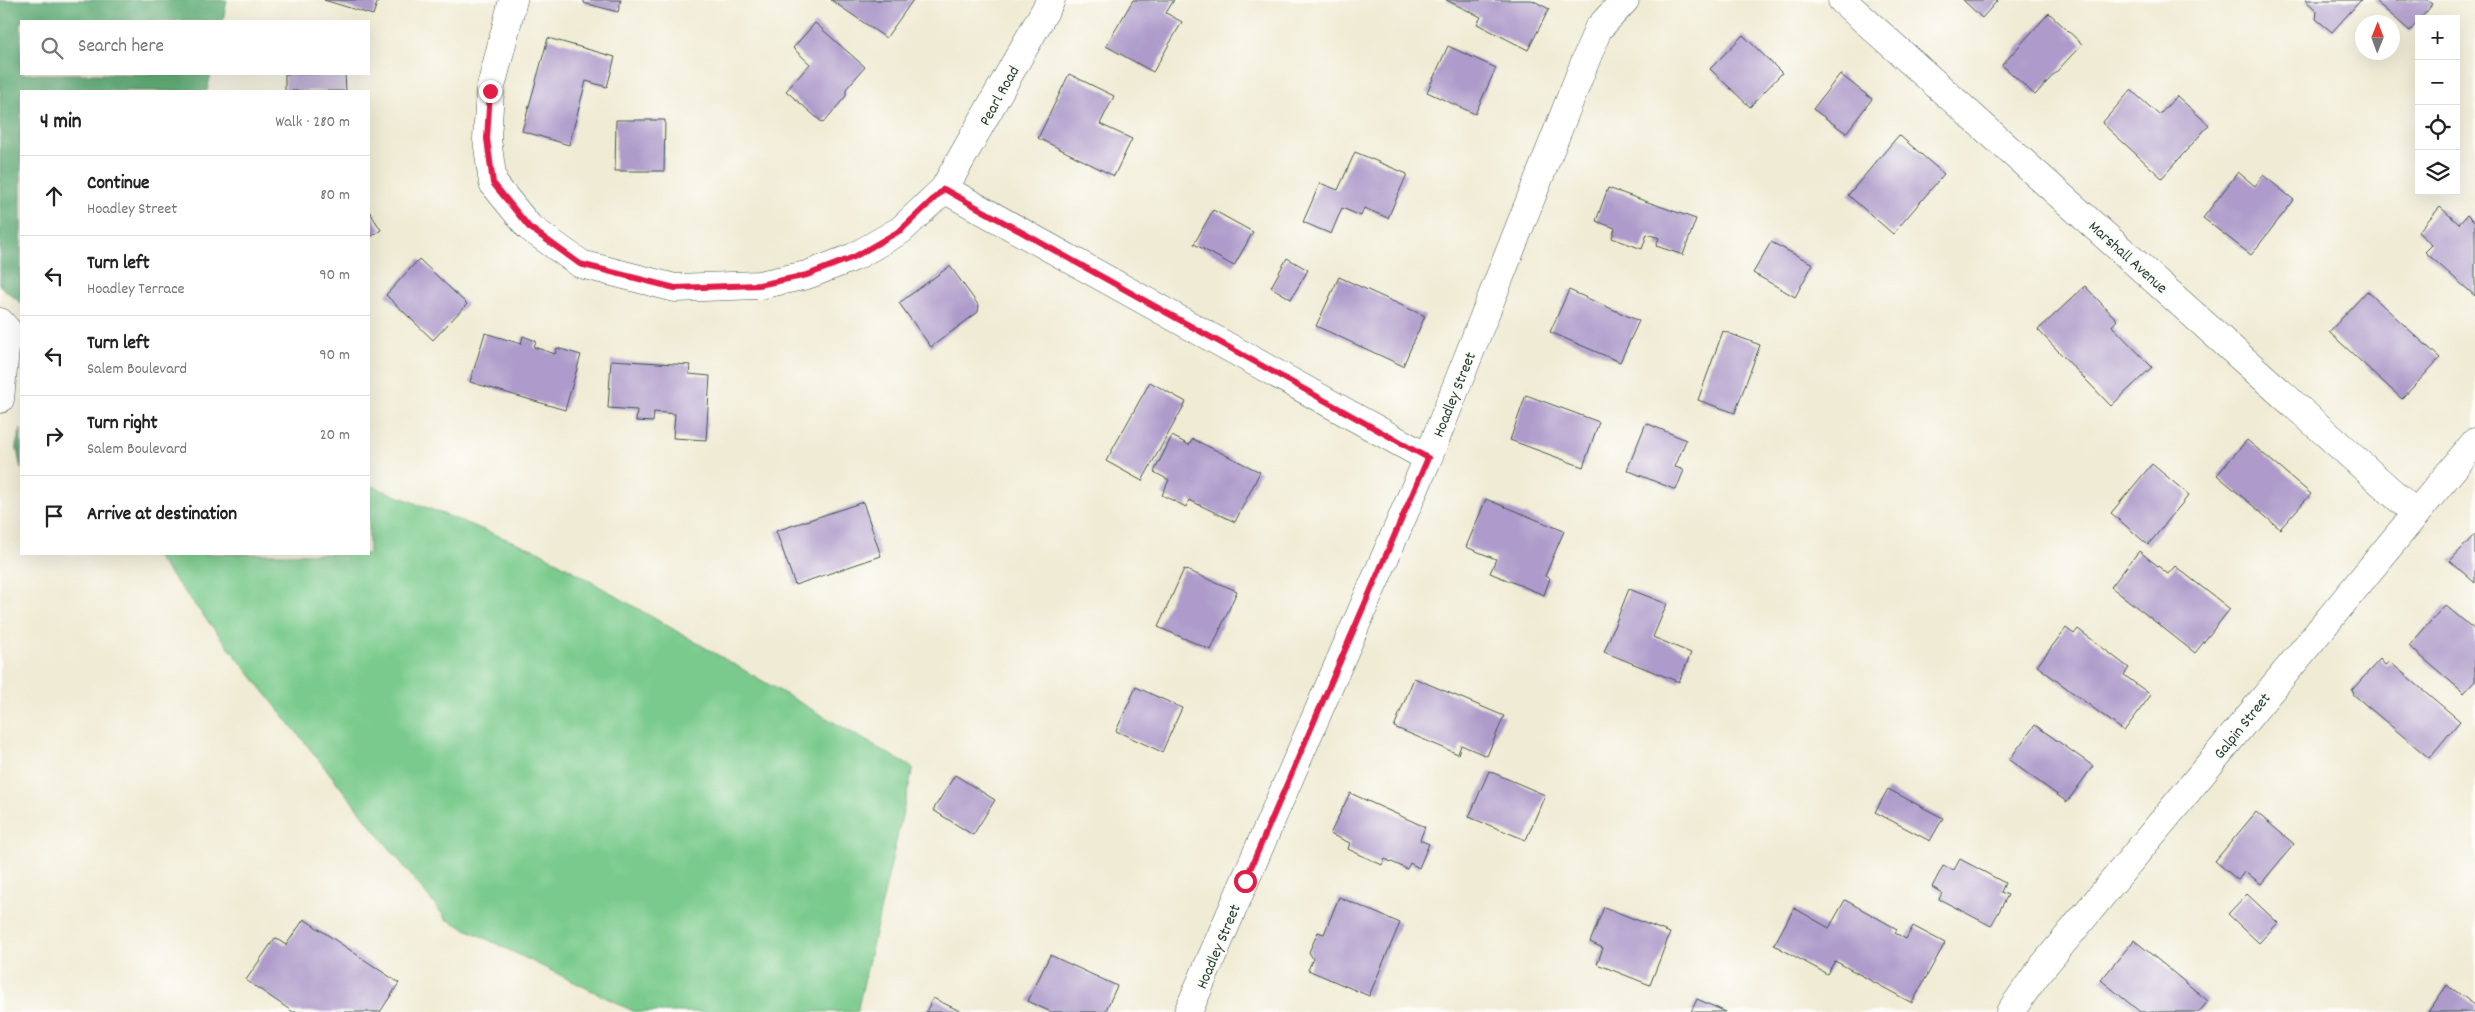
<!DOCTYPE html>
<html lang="en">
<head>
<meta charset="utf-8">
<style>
	:root { --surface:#fff; --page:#f2f2f2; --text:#222; --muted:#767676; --line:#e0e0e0 }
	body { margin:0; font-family:Dekko,sans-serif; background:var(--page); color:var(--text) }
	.controls { position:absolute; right:15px; top:15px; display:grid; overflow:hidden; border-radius:0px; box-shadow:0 5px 20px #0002 }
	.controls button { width:45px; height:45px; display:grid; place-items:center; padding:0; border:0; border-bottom:1px solid var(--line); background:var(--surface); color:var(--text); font:25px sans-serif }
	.compass { position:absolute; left:2355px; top:15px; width:45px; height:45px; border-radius:50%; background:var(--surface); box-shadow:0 5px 20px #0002; rotate:1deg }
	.stop { position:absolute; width:15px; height:15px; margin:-11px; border:4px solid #e11d48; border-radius:50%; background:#fff }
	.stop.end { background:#e11d48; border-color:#fff; box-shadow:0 1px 5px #0008 }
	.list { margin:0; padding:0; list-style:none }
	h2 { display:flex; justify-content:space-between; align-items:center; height:65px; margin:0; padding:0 20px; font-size:21px }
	h2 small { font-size:16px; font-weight:400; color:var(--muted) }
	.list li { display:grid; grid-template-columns:32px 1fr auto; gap:15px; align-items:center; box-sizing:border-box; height:80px; padding:0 20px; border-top:1px solid var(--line) }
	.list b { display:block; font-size:19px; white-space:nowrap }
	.list p { margin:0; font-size:16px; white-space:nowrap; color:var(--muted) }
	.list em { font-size:16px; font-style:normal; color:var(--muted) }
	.icon { flex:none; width:28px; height:28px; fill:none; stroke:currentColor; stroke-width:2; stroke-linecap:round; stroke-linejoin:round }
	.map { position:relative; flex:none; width:2475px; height:1012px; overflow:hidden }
	.search { position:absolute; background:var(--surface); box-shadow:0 5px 20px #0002; left:20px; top:20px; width:350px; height:55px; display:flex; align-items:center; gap:12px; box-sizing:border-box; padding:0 18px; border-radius:0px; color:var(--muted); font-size:19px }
	.panel { position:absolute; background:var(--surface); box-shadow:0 5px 20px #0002; left:20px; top:90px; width:350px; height:465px; border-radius:0px }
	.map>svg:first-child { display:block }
</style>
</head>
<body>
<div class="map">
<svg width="2475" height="1012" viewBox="0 0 2475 1012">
	<rect width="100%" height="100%" fill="#fdfcf7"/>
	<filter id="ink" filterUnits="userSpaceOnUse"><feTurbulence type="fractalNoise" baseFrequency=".02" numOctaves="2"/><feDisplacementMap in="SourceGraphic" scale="10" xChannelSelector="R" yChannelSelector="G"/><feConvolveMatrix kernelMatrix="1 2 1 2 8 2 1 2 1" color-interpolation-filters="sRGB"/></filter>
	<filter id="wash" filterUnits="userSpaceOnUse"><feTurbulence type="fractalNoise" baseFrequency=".0096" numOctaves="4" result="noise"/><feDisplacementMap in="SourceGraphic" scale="20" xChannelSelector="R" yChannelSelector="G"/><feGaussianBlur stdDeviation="1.12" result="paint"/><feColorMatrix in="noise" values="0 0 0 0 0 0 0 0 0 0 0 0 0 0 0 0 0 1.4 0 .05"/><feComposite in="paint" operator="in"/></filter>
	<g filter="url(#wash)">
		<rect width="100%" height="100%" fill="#f0ebd4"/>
		<path fill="#79ca8c" stroke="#4c8460" d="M369,485L540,552L913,768L857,1012H635L446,919L154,554H369Z"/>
		<path fill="#62ae78" stroke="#407656" d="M0,0H227L223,21H21V74H211L207,91H21V303L0,286Z
			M21,429V469L16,445Z"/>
		<g id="blocks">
			<path fill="#ae9bcb" d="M324,0H378L373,15Z
				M584,0H621L618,12L584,3Z
				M831,0H913L886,38Z
				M1133,0H1174L1166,13L1182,22L1153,72L1106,46Z
				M1446,0H1532L1549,9L1528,50L1477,24L1481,17Z
				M1963,0H1998L1982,18Z
				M2305,0H2361L2332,32L2316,19L2317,11Z
				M2374,0H2428L2433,4L2410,31Z
				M2049,13L2082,44L2035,95L2002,65Z
				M815,23L865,67L846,89V96L823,123L786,91L810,64L793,48Z
				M1743,35L1782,73L1750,107L1710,69Z
				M548,38L615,57L607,87L586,81L569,145L522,131Z
				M1448,46L1496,68L1475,114L1427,92Z
				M285,74H345L346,91H285Z
				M1069,74L1114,96L1100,124L1132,139L1114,176L1038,138Z
				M1840,74L1872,99L1846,133L1813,109Z
				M2131,90L2159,115L2177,96L2209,125L2162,178L2102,123Z
				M616,120H665L664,171H615Z
				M1899,135L1944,174L1893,234L1848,195Z
				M1355,152L1407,174L1388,218L1364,208L1361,216L1342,208L1331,234L1303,222L1320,183L1338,190Z
				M2238,172L2255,186L2263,175L2294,200L2251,255L2203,218Z
				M1608,188L1696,219L1683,255L1656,246L1659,238L1647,234L1642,249L1612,238L1615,228L1596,221Z
				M2440,207L2459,224L2467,215L2475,223V296L2425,252L2432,245L2418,232Z
				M1213,210L1253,232L1234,266L1194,244Z
				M369,211L381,230L369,238Z
				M1771,242L1813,264L1795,297L1753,273Z
				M1287,258L1308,270L1291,299L1271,287Z
				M419,259L467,304L433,340L386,295Z
				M950,266L979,306L978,312L931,347L899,303Z
				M1339,277L1425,316L1403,366L1316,326Z
				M2085,286L2117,320L2112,326L2152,367L2111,406L2038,330Z
				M1569,290L1639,321L1620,362L1550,332Z
				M2367,291L2440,358L2402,399L2329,332Z
				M1723,331L1760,345L1735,413L1698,400Z
				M485,333L521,344L523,336L536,341L534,347L555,354L557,348L581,355L565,410L470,382Z
				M611,360L690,365L689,374L710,376L706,440L673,438L675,414L654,412L653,422L636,421L637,410L608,408Z
				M1150,382L1186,402L1142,481L1106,461Z
				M1526,395L1599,422L1583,467L1510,440Z
				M1646,423L1686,440L1675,467L1684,470L1676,490L1627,470Z
				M1172,436L1189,445L1193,439L1260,472L1235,522L1189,500L1186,507L1162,495L1169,480L1154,472Z
				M2247,440L2311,494L2280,529L2217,475Z
				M2152,464L2189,495L2148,545L2111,513Z
				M1486,499L1564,531L1545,576L1550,578L1544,595L1490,573L1496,559L1466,547Z
				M863,502L881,556L795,585L776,531Z
				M2475,534V583L2450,561Z
				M2139,551L2168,574L2175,566L2230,609L2195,653L2111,587Z
				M1184,569L1237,591L1211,650L1158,627Z
				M1629,589L1667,604L1653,637L1691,653L1679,682L1604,652Z
				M2445,605L2475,630V681L2464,693L2409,646Z
				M2066,628L2074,634L2078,629L2129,668L2124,675L2151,695L2124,731L2037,666Z
				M2380,659L2385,665L2390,662L2460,721L2429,758L2354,695L2352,690Z
				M1414,678L1504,716L1487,756L1461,745L1458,754L1394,727Z
				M1136,687L1182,708L1162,752L1116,731Z
				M2035,725L2093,766L2067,802L2009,760Z
				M1489,771L1545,795L1526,840L1469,817Z
				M955,775L995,800L973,835L933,810Z
				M1888,789L1943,818L1930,841L1875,812Z
				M1350,793L1425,827L1420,840L1429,844L1419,868L1410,863L1407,869L1385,859L1382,865L1348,849L1350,843L1330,834Z
				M2256,812L2294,844L2261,884L2245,871L2238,880L2215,861Z
				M1960,859L2005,883L2001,892L2008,895L1991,926L1939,899L1942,893L1932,887L1943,866L1954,870Z
				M2247,894L2278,923L2259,943L2228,914Z
				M1339,897L1400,923L1369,996L1308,970L1313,959L1309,952L1318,932L1324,934Z
				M1845,900L1897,929L1895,933L1906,939L1913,926L1945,943L1912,1003L1835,961L1827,974L1774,945L1794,908L1829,928Z
				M1604,907L1670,933L1650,985L1597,964L1603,948L1590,942Z
				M304,919L399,983L380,1012H293L246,980L275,938L286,945Z
				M2134,940L2208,1001L2199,1012H2140L2101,980Z
				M1050,955L1117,986L1105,1012H1051L1028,1001Z
				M2447,985L2475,1005V1012H2428Z
				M933,998L962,1012H926Z
				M1697,999L1726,1012H1691Z"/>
		</g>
	</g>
	<g filter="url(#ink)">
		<use href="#blocks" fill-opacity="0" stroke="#3e574c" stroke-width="1"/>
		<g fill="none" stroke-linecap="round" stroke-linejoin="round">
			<g stroke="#3e574c" stroke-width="29">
				<path id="minor" d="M513,0L490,91L487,139L493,183L529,227L581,264L675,288L759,285L807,275L854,257L901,230L944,189L1051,0
					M1842,0L2415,513
					M944,189L1428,458
					M0,322L7,330L0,399
					M1188,1012L1428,458L1598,29L1625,0
					M2010,1012L2036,975L2475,442"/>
			</g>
			<use href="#minor" stroke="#fff" stroke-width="28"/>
		</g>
	</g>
	<g fill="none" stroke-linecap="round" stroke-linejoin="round" filter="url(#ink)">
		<path stroke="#e11d48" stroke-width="6" d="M490,91L487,139L493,183L529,227L580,264L675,288L759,285L807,275L854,257L901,230L944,189L1428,458L1245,881"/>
	</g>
	<g text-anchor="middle" stroke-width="4.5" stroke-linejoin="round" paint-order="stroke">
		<g font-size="16" fill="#1f3d34" stroke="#fdfcf7">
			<text transform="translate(998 95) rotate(-61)" y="6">Pearl Road</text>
			<text transform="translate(2129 256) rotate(42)" y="6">Marshall Avenue</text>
			<text transform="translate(1453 394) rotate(-68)" y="6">Hoadley Street</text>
			<text transform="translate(2241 725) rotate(-51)" y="6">Galpin Street</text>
			<text transform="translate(1217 946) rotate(-67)" y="6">Hoadley Street</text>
		</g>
	</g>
</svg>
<div class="controls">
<button>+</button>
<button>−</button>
<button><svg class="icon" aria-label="locate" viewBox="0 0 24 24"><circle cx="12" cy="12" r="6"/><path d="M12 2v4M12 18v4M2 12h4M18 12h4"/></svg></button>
<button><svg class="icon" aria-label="layers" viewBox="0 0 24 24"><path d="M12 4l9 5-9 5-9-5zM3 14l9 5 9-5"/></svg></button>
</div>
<svg class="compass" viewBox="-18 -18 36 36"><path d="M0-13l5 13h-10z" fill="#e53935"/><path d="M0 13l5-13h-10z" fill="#767676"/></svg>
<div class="stop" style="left:1245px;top:881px"></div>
<div class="stop end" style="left:490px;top:91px"></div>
<div class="search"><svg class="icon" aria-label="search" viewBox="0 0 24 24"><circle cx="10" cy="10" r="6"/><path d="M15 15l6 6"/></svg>Search here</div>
<section class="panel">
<h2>4 min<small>Walk · 280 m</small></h2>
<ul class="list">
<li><svg class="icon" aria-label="ahead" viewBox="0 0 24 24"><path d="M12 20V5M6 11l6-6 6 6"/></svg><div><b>Continue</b><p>Hoadley Street</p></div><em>80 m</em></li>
<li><svg class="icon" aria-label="left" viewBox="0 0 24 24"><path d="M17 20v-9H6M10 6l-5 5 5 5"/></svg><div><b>Turn left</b><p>Hoadley Terrace</p></div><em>90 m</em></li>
<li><svg class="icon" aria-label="left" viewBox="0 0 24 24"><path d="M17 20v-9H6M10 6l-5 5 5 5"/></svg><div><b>Turn left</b><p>Salem Boulevard</p></div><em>90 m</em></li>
<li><svg class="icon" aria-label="right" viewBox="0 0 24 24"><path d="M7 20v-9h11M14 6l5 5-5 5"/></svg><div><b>Turn right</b><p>Salem Boulevard</p></div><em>20 m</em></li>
<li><svg class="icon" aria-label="arrive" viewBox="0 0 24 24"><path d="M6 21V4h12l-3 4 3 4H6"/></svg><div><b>Arrive at destination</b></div></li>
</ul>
</section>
</div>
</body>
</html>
